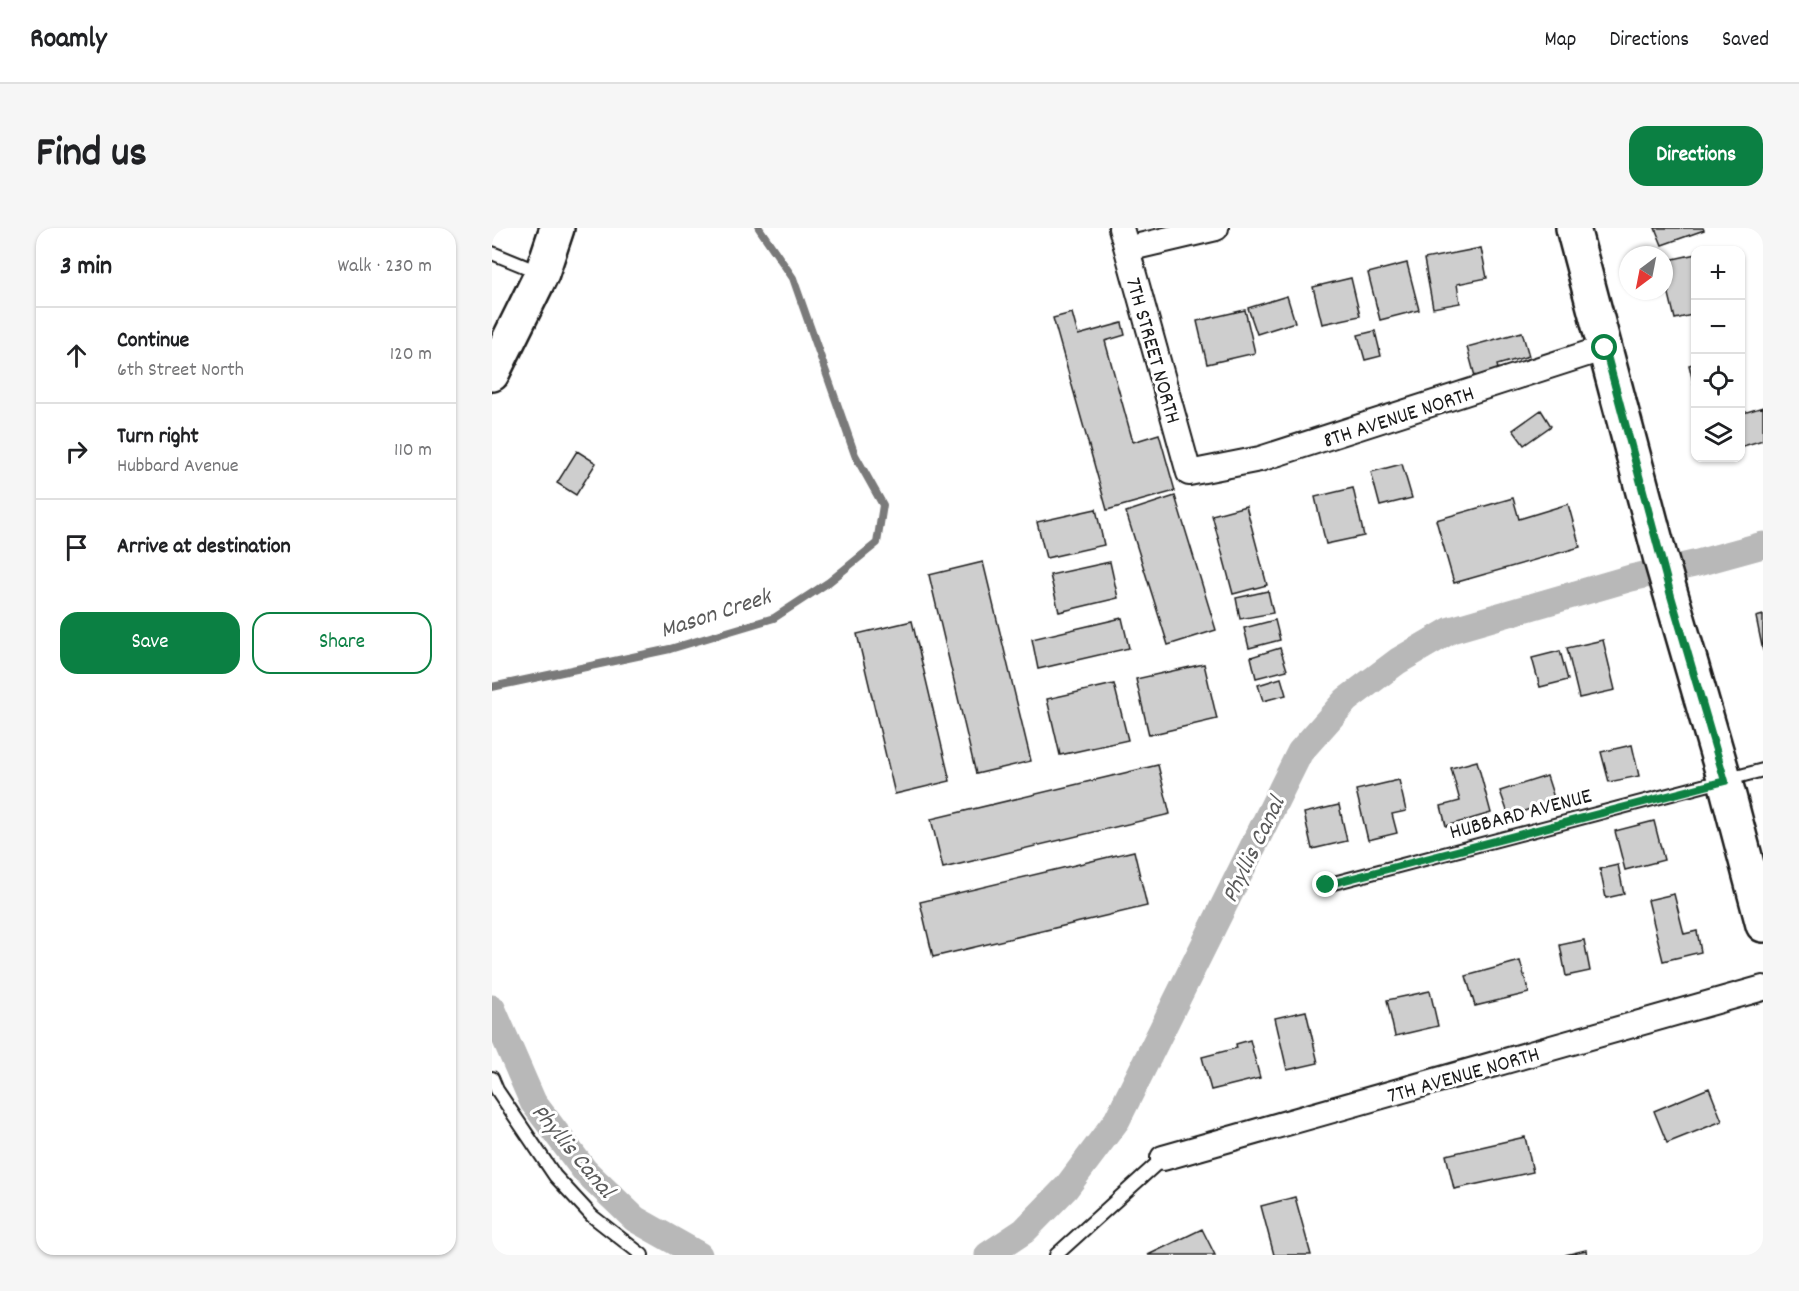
<!DOCTYPE html>
<html lang="en">
<head>
<meta charset="utf-8">
<style>
	:root { --surface:#fff; --page:#f6f6f6; --text:#202124; --muted:#757577; --line:#e0e0e0; --accent:#0b8043 }
	body { margin:0; font-family:Dekko,sans-serif; background:var(--page); color:var(--text) }
	.controls { position:absolute; right:18px; top:18px; display:grid; overflow:hidden; border-radius:12px; box-shadow:0 2px 4px #0004 }
	.controls button { width:54px; height:54px; display:grid; place-items:center; padding:0; border:0; border-bottom:2px solid var(--line); background:var(--surface); color:var(--text); font:30px sans-serif }
	.compass { position:absolute; left:1127px; top:18px; width:54px; height:54px; border-radius:50%; background:var(--surface); box-shadow:0 2px 4px #0004; rotate:212deg }
	.stop { position:absolute; width:18px; height:18px; margin:-14px; border:4px solid #0b8043; border-radius:50%; background:#fff }
	.stop.end { background:#0b8043; border-color:#fff; box-shadow:0 2px 6px #0008 }
	.list { margin:0; padding:0; list-style:none }
	h2 { display:flex; justify-content:space-between; align-items:center; height:78px; margin:0; padding:0 24px; font-size:26px }
	h2 small { font-size:20px; font-weight:400; color:var(--muted) }
	.list li { display:grid; grid-template-columns:39px 1fr auto; gap:18px; align-items:center; box-sizing:border-box; height:96px; padding:0 24px; border-top:2px solid var(--line) }
	.list b { display:block; font-size:22px; white-space:nowrap }
	.list p { margin:0; font-size:20px; white-space:nowrap; color:var(--muted) }
	.list em { font-size:20px; font-style:normal; color:var(--muted) }
	.actions { display:flex; gap:12px; padding:18px 24px }
	.actions a { flex:1; padding:14px 0; border:2px solid var(--accent); border-radius:18px; text-align:center; font-size:21px; color:var(--accent) }
	.actions .main { background:var(--accent); color:#fff }
	.icon { flex:none; width:33px; height:33px; fill:none; stroke:currentColor; stroke-width:2; stroke-linecap:round; stroke-linejoin:round }
	.map { position:relative; flex:none; width:1271px; height:1027px; overflow:hidden; border-radius:18px }
	header { display:flex; align-items:center; gap:36px; box-sizing:border-box; height:84px; padding:0 30px; background:var(--surface); border-bottom:2px solid var(--line) }
	header strong { font-size:28px }
	nav { display:flex; gap:33px; margin-inline-start:auto; font-size:21px }
	.intro { display:flex; align-items:center; justify-content:space-between; box-sizing:border-box; height:144px; padding:0 36px }
	h1 { margin:0; font-size:42px }
	.button { padding:15px 27px; border-radius:18px; background:var(--accent); color:#fff; font-size:21px; font-weight:700 }
	main { display:flex; gap:36px; padding:0 36px }
	aside { flex:1; background:var(--surface); border-radius:18px; box-shadow:0 2px 4px #0004 }
	.map>svg:first-child { display:block }
</style>
</head>
<body>
<header>
<strong>Roamly</strong>
<nav><a>Map</a><a>Directions</a><a>Saved</a></nav>
</header>
<div class="intro"><h1>Find us</h1><a class="button">Directions</a></div>
<main>
<aside>
<h2>3 min<small>Walk · 230 m</small></h2>
<ul class="list">
<li><svg class="icon" aria-label="ahead" viewBox="0 0 24 24"><path d="M12 20V5M6 11l6-6 6 6"/></svg><div><b>Continue</b><p>6th Street North</p></div><em>120 m</em></li>
<li><svg class="icon" aria-label="right" viewBox="0 0 24 24"><path d="M7 20v-9h11M14 6l5 5-5 5"/></svg><div><b>Turn right</b><p>Hubbard Avenue</p></div><em>110 m</em></li>
<li><svg class="icon" aria-label="arrive" viewBox="0 0 24 24"><path d="M6 21V4h12l-3 4 3 4H6"/></svg><div><b>Arrive at destination</b></div></li>
</ul>
<div class="actions"><a class="main">Save</a><a>Share</a></div>
</aside>
<div class="map">
<svg width="1271" height="1027" viewBox="0 0 1271 1027">
	<rect width="100%" height="100%" fill="#fff"/>
	<filter id="ink" filterUnits="userSpaceOnUse"><feTurbulence type="fractalNoise" baseFrequency=".0167" numOctaves="2"/><feDisplacementMap in="SourceGraphic" scale="12" xChannelSelector="R" yChannelSelector="G"/><feConvolveMatrix kernelMatrix="1 2 1 2 8 2 1 2 1" color-interpolation-filters="sRGB"/></filter>
	<g filter="url(#ink)">
		<g fill="none" stroke-linecap="round" stroke-linejoin="round">
			<path stroke="#7a7a7a" stroke-width="8" d="M0,459L178,421L282,390L337,354L385,315L391,277L363,227L301,50L267,0"/>
			<path stroke="#b8b8b8" stroke-width="27" d="M0,780L41,874L93,943L143,991L207,1027
				M496,1027L532,1003L574,960L625,892L808,524L854,472L906,433L959,402L1139,350L1202,336L1271,317"/>
		</g>
		<path fill="#cecece" stroke="#1c1c1c" stroke-width="1.5" d="M1163,0H1211L1212,2L1170,17Z
			M989,20L995,50L965,56L968,75L941,80L932,31Z
			M1204,26V86L1183,91L1172,45V33Z
			M915,35L927,82L888,92L876,45Z
			M859,50L868,88L830,96L821,59Z
			M795,68L803,94L765,106L756,80Z
			M753,82L763,125L715,136L705,93Z
			M580,85L586,107L630,95L633,107L613,113L641,214L667,206L683,263L615,282L561,90Z
			M883,103L889,128L873,132L866,107Z
			M1030,104L1037,128L1005,137L1007,145L984,152L975,119Z
			M1204,135V166L1197,137Z
			M1271,179V212L1248,219V186Z
			M1049,182L1059,198L1032,217L1021,202Z
			M85,223L104,235L84,267L65,255Z
			M910,236L920,270L888,278L879,244Z
			M861,260L872,308L834,316L823,269Z
			M683,268L724,402L676,417L634,284Z
			M1021,270L1027,291L1076,276L1088,319L962,355L944,292Z
			M754,278L775,357L741,366L720,287Z
			M604,281L612,317L554,330L545,294Z
			M491,334L539,533L484,546L437,347Z
			M618,334L626,370L567,384L558,347Z
			M776,363L781,385L748,391L744,370Z
			M1271,387V423L1264,389Z
			M630,390L637,420L546,441L540,411Z
			M783,392L788,412L757,420L752,400Z
			M420,393L458,553L403,566L365,406Z
			M1111,412L1123,462L1087,470L1075,420Z
			M788,420L795,442L764,450L759,429Z
			M1068,423L1076,452L1048,459L1040,430Z
			M712,436L725,491L657,507L644,451Z
			M789,450L794,467L771,473L766,457Z
			M622,456L636,512L568,527L555,471Z
			M1140,517L1147,548L1117,554L1109,524Z
			M985,533L999,585L954,598L949,578L968,573L959,540Z
			M666,537L678,586L451,640L439,591Z
			M1055,548L1063,573L1017,588L1008,563Z
			M907,552L914,583L900,586L905,605L876,612L864,562Z
			M847,577L855,613L820,621L812,585Z
			M1162,593L1172,632L1133,642L1123,603Z
			M642,623L655,678L441,729L428,674Z
			M1126,637L1132,666L1114,670L1108,641Z
			M1182,666L1192,706L1205,703L1209,724L1171,733L1156,672Z
			M1092,712L1098,743L1074,748L1068,717Z
			M1028,733L1037,765L983,778L974,748Z
			M938,763L946,798L903,808L895,772Z
			M814,783L826,835L795,842L783,790Z
			M758,812L768,850L719,862L710,829L745,820L744,816Z
			M1217,860L1230,893L1175,915L1162,883Z
			M1033,909L1041,944L962,961L954,927Z
			M803,969L819,1027H782L769,978Z
			M710,1001L723,1027H656Z
			M1094,1022L1095,1027H1073Z"/>
		<g fill="none" stroke-linecap="round" stroke-linejoin="round">
			<g stroke="#1c1c1c" stroke-width="16">
				<path id="lane" d="M0,25L49,45
					M834,657L1271,542
					M0,850L5,862L63,948L100,988L150,1027
					M564,1027L671,930"/>
			</g>
			<g stroke="#1c1c1c" stroke-width="28">
				<path id="street" d="M629,0L697,245L768,231L1113,120
					M635,21L724,0
					M671,930L1271,760"/>
			</g>
			<g stroke="#1c1c1c" stroke-width="38">
				<path id="secondary" d="M1081,0L1169,332L1233,553L1271,697
					M0,146L50,45L65,0"/>
			</g>
			<use href="#lane" stroke="#fff" stroke-width="12"/>
			<use href="#street" stroke="#fff" stroke-width="24"/>
			<use href="#secondary" stroke="#fff" stroke-width="33"/>
		</g>
	</g>
	<g fill="none" stroke-linecap="round" stroke-linejoin="round" filter="url(#ink)">
		<path stroke="#0b8043" stroke-width="8" d="M834,657L1233,553L1179,368L1113,120"/>
	</g>
	<g text-anchor="middle" stroke-width="6" stroke-linejoin="round" paint-order="stroke">
		<g font-size="22" fill="#1c1c1c" stroke="#fff">
			<text transform="translate(663 122) rotate(74)" y="8">7TH STREET NORTH</text>
			<text transform="translate(906 187) rotate(-18)" y="8">8TH AVENUE NORTH</text>
			<text transform="translate(1028 584) rotate(-15)" y="8">HUBBARD AVENUE</text>
			<text transform="translate(971 845) rotate(-16)" y="8">7TH AVENUE NORTH</text>
		</g>
		<g font-size="24" font-style="italic" fill="#5a5a5a" stroke="#fff">
			<text transform="translate(223 384) rotate(-18)" y="8">Mason Creek</text>
			<text transform="translate(760 621) rotate(-64)" y="8">Phyllis Canal</text>
			<text transform="translate(82 922) rotate(50)" y="8">Phyllis Canal</text>
		</g>
	</g>
</svg>
<div class="controls">
<button>+</button>
<button>−</button>
<button><svg class="icon" aria-label="locate" viewBox="0 0 24 24"><circle cx="12" cy="12" r="6"/><path d="M12 2v4M12 18v4M2 12h4M18 12h4"/></svg></button>
<button><svg class="icon" aria-label="layers" viewBox="0 0 24 24"><path d="M12 4l9 5-9 5-9-5zM3 14l9 5 9-5"/></svg></button>
</div>
<svg class="compass" viewBox="-18 -18 36 36"><path d="M0-13l5 13h-10z" fill="#e53935"/><path d="M0 13l5-13h-10z" fill="#757577"/></svg>
<div class="stop" style="left:1113px;top:120px"></div>
<div class="stop end" style="left:834px;top:657px"></div>
</div>
</main>
</body>
</html>
